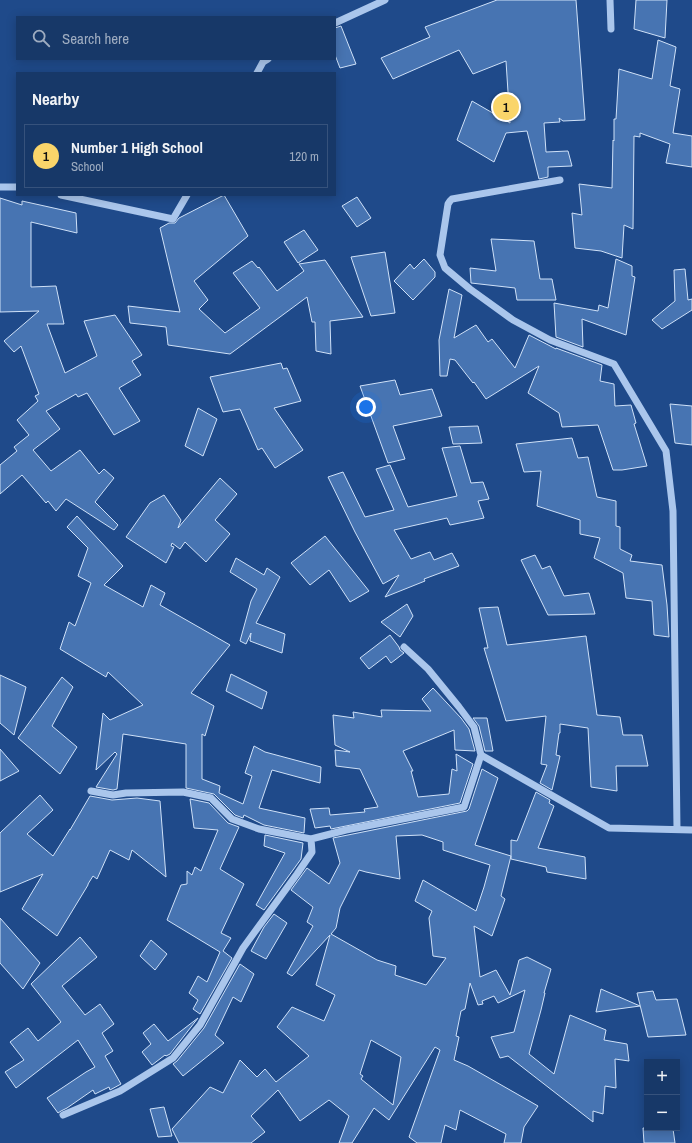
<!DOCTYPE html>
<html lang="en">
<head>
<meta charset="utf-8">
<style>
	:root { --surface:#173868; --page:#203f6e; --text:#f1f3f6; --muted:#9eacc0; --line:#36527c; --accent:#fad56a }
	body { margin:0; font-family:"Archivo Narrow",sans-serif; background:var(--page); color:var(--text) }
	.controls { position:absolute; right:12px; bottom:12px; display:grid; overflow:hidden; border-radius:0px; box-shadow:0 2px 10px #0003 }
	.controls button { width:36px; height:36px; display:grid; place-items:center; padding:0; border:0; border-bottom:1px solid var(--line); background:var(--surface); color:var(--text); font:20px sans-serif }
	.you { position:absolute; left:366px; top:407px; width:14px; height:14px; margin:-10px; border:3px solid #fff; border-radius:50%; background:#1a73e8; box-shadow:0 0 0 6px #1a73e833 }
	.badge { display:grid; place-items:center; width:26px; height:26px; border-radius:50%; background:var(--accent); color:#111; font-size:13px; font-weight:700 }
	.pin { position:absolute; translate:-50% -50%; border:2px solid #fff; box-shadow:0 1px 4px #0006 }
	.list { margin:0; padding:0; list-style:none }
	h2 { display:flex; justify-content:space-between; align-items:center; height:52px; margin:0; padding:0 16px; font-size:17px }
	h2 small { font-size:13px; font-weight:400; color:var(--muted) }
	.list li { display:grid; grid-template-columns:26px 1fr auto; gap:12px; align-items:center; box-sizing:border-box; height:64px; margin:0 8px 8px; padding:0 8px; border:1px solid var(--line); border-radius:0px }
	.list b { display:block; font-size:15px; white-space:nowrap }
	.list p { margin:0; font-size:13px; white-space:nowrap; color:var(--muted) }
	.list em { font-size:13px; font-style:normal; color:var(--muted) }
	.icon { flex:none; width:22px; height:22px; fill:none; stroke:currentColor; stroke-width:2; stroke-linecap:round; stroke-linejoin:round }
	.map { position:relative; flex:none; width:692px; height:1143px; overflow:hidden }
	.search { position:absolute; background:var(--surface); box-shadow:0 2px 10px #0003; left:16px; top:16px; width:320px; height:44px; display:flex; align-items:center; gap:10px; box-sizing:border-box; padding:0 14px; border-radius:0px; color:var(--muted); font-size:15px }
	.panel { position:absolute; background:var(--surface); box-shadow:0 2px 10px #0003; left:16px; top:72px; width:320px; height:124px; border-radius:0px }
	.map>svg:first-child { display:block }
</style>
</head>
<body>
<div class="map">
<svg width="692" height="1143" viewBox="0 0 692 1143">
	<rect width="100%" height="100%" fill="#1f4a8a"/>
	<path fill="#4774b2" stroke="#cfe1f8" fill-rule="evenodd" d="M497,0H576L585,120L563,121L559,118L560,122L544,123L546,152L568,151L572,166L548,167V177L539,179L527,131L506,133L494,162L457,140L472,101L510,123L506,61L473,74L459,50L393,79L381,58L430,37L425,27Z
		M636,0H667L665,38L634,29Z
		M341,26L356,64L340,68L335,55V28Z
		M658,40L676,47L670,86L680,89L673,133L692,136V167L666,163L670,144L640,133V137L634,136L633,229L624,225L622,258L601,251L575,248L572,213L582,215L579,184L612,188L613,140L614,141V119H616L619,69L652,79Z
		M224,195L248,236L194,281L208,300L199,309L225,333L260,308L233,273L252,261L258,268L259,267L277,291L304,271L299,264L325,260L363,317L330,321L331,354L316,351L315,322H312L307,297L230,354L168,345L166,327L130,323L128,306L180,312L160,228L169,223H175L179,218Z
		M357,197L371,218L357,227L342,206Z
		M0,198L22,205V201L76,213L77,233L31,222V287L56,286L64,324H47L65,373L97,356L84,321L115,315L142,355L132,361L141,375L119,388L140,421L114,435L87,393L78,397L76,394L46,411L60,429L33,450L51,471L80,450L99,474L104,469L114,478L95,502L118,525L114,530L66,499L56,511L48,501L46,503L22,475L0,494V465L17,451L14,447L29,435L17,420L38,401L35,396L39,394L21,346L14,352L4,341L39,311L0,312Z
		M304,230L318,250L298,263L284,242Z
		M491,239L534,241L540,279H552L556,300H517L515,288L471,283L470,268L496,271Z
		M385,252L395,313L371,316L351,257Z
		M424,259L435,272V277L413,300L394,281L410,264L414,269Z
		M616,259L632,266V276L635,277L626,335L582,319L583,347L556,337L554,303L598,311L599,305L608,308Z
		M685,269L688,300L692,299V310L662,329L652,320L675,301L674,270Z
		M449,289L462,295L454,338L476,325L488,342L492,339L515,368L529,335L556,349V348L602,365L600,381L614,384L615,406L631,405L636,423L634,424L647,466L622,470H613L598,425L562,427L559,413L528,393L539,366L486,399L474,382L473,383L455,360L450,359L447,376H440L439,340Z
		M281,363L283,369L287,368L301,401L274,408L303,450L275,468L262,448L258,450L240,409L223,412L210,377Z
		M395,380L400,395L432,389L442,416L393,426L405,459L388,463L360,386Z
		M670,404L692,406V445L675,443Z
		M198,408L217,419L203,456L185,446Z
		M478,426L482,443L453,444L449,427Z
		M572,438L578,458L588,457L597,497L616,501V526L620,527V549L632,555L630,561L662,565L667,605L669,637L654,635L652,601L626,598L623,573L594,558L600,538L580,534V520L537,506L541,471L524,472L516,444Z
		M460,446L471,483L483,482L489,499L478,501L484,518L450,525L447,518L394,530L411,559L430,552L434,560L452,553L459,566L424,579L425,581L385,597L399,575L383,584L355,532L328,477L343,472L365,517L394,510L376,469L390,465L408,507L457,496L442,448Z
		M220,478L237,494L215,520L230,534L206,562L185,542L180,549L172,543L171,546L174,547L166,563L126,537L150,503L164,495L181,520L178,528Z
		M77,516L123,566L104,585L143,607L151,585L165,593L160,605L230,645L191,693L214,706L205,736L202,734V779L220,786L219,793L243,804L252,776L245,773L254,746L265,752L321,767L320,783L272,770L259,808L305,818L304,833L264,825L244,815L243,818L235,815L214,794L186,788V744L123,734L117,789L113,790L96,787L117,754L115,752L96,770L103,713L110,720L143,705L108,672L106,677L60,649L69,622L75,626L91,583L78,576L88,548L67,527Z
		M325,536L369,591L350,602L329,570L310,585L291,563Z
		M535,555L542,569L550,566L564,596L589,593L595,614L548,615L521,560Z
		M236,558L264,575L267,568L280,577L256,623L285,634L282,653L250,641L251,633L246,644L240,641L251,601L257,589L230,572Z
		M407,604L413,616L400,637L381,622Z
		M498,607L507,645L586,636L597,715L620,717L623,735H642L648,766H616L617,791L591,787L588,728L560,724V733H559L556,755L560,756L552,790L540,783L547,765L541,764L546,716L506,721L484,648H488L479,608Z
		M390,635L399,647L400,650L404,653L391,663L386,656L369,669L360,658Z
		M231,674L267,692L262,709L226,691Z
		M0,675L26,687L14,735L0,723Z
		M62,677L73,687L52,726L77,747L60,774L18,738Z
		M433,688L461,718L469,729L475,751L455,750L454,730L403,751L413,771H411L418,797L449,794L452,769L457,771L456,754L473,764L460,803L331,829L330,826L315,828L310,809L329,808L330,815L365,812L364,809L378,807L360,769L336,766L335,750L350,752L335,745L333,715L354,718L353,712L382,717L381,710L431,711L422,699Z
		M473,718H487L493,751H485L479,726Z
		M0,749L19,771L0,781Z
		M482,769L498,778L475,845L511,856L501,896L505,899L492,936L474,926L480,977L496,970L510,995L519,960L527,957L551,969L544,993H545L541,1010L529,1054L554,1074L570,1015L606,1030L604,1040L627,1044L629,1061L615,1059L616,1088L605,1086L603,1114L593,1111V1122L508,1056L500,1058L491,1037L514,1032L525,990L498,1003L494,996L482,1001L483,1004L478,1005L470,983L465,1009L461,1011L456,1036L459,1037L454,1060L468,1066L538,1106L524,1127L521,1143H504L506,1134L460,1110L456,1130L445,1125L441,1143H417L409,1137L440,1050L435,1047L389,1120L374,1108L352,1143H339L349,1116L329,1100L300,1121L278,1090L251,1116L265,1132L251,1143H179L172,1129L210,1087L223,1093L240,1060L257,1077L265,1069L276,1082L309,1056L277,1027L292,1007L324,1021L335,995L316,985L330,935L292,976L287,973L313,926L307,922L313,907L291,890L307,868L329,884L340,863L333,838L467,811L469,809ZM422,835L443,842V850L490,865L484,887L476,911L423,880L415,901L432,911L429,918L433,956L446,958L426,985L395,975L396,966L377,960L331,934L336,928L340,908L359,870L366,872L400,879L396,836ZM371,1040L401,1057L393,1105L361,1079L363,1076L360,1074Z
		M536,792L550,800L549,803L554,806L538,848L585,857L586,879L547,872L546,867L511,859V840L517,841Z
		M40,795L53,810L27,834L53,856L70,829V830L90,796L112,800L137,798L160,801L166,877L132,850L129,860L110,850L97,879L93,876L88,884V885L57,936L22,909L43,874L0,892V833Z
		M190,799L209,803L228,823L239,827L220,869L244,884L221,933L231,938L223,951L232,958L200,1014L193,1009L198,1000L189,993L198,976L207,982L220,952L167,920L181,885L187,884V871L192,875L195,867L201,871L218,830L194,828Z
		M265,835L303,843L301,859L264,910L256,905L285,853L264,846Z
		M274,914L287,923L266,959L251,951L264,927Z
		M0,918L40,963L23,989L0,963Z
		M80,937L97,957L62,986L85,1015L100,1004L114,1024L102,1033L113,1051L105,1056L121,1084L110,1090L109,1087L95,1094L93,1090L67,1108L61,1111L58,1113L47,1098L86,1072L95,1067L78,1040L16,1088L5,1072L24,1060L10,1042L28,1028L38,1041L61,1022L31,984Z
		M151,940L167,954L155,970L140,956Z
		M240,964L254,974L241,1002L233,997L215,1035L224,1043L183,1076L173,1064L177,1061L204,1028Z
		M601,989L640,1006L596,1012Z
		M653,991L656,1000L677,999L686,1035L648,1037L637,993Z
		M198,1018L170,1054L166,1056L165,1055L152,1065L142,1052L151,1044L143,1033L154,1024L168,1041Z
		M164,1107L172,1136L158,1137L150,1109Z
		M643,1128L673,1129L675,1143H644Z"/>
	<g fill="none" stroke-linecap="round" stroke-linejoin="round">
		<path stroke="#aac6ec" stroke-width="7" d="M610,0L611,29
			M335,23L385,0
			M257,73L263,62L268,59
			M560,180L452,199L450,201L448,204L440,255L445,268L470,289L513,320L550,340L614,364L666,451L673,511L677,829
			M0,187H17
			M61,195L173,219L187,195
			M481,755L609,828L692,830
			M91,791L113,795L126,793L183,792L211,798L232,819L259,829L311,839L346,830L464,807L481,755L474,727L459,707L428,669L404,647
			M63,1115L120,1091L173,1058L200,1025L243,948L297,874L312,852L311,839"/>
	</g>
</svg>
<div class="controls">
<button>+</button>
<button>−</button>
</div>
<div class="you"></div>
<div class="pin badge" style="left:506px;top:107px">1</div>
<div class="search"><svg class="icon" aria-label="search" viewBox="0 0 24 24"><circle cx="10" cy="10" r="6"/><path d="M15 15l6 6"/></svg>Search here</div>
<section class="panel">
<h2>Nearby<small></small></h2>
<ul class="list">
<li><span class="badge">1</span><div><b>Number 1 High School</b><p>School</p></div><em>120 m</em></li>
</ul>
</section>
</div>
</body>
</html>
